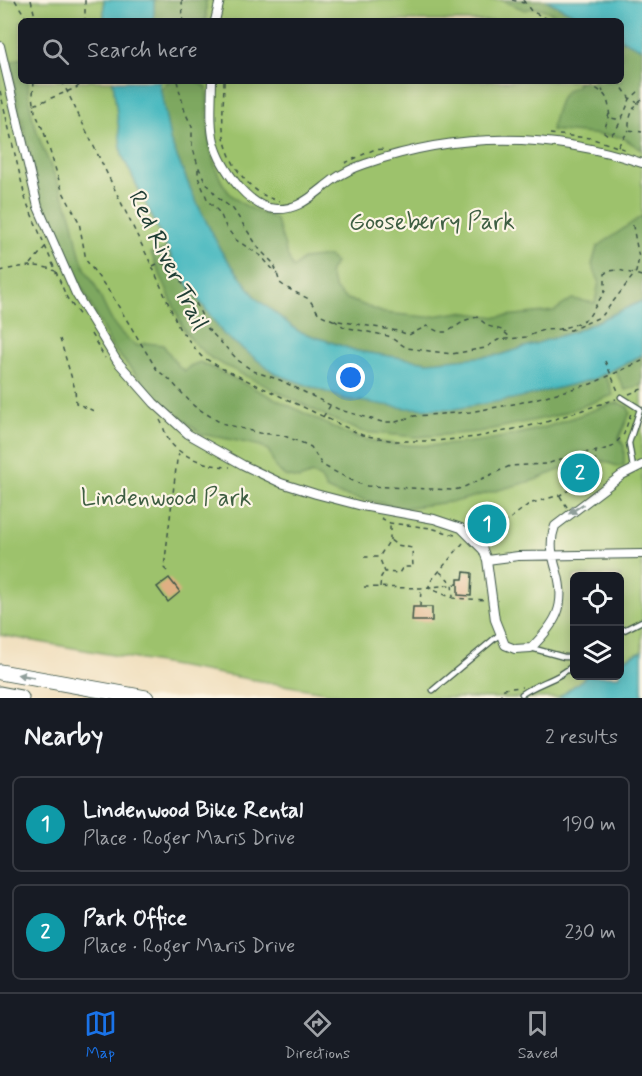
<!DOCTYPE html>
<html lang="en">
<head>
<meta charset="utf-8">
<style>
	:root { --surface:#171b24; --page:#20242c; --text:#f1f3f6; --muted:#9ea1a6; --line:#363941; --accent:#1a73e8 }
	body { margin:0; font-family:Mynerve,sans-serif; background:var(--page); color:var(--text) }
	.controls { position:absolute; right:18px; bottom:18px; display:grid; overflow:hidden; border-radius:9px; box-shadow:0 3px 15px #0003 }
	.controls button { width:54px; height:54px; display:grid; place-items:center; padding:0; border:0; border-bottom:2px solid var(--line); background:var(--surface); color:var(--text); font:30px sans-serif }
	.you { position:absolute; left:351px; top:378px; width:21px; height:21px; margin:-15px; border:4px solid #fff; border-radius:50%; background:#1a73e8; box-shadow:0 0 0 9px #1a73e833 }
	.badge { display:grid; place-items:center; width:39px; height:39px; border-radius:50%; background:var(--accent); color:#fff; font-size:20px; font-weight:700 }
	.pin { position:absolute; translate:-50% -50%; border:3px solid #fff; box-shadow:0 2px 6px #0006 }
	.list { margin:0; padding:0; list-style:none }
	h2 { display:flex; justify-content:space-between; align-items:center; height:78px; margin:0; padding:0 24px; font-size:26px }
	h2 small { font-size:20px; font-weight:400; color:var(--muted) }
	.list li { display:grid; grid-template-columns:39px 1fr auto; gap:18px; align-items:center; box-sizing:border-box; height:96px; margin:0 12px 12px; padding:0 12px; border:2px solid var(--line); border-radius:9px }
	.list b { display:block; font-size:22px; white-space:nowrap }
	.list p { margin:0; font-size:20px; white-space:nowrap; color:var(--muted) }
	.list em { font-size:20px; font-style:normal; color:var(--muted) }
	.icon { flex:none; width:33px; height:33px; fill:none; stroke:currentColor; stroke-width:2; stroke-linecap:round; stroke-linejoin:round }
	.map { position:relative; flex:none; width:642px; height:698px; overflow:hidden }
	.search { position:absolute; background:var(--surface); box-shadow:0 3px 15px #0003; left:18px; right:18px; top:18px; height:66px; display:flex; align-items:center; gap:15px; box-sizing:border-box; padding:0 21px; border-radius:9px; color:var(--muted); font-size:22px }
	.sheet { height:294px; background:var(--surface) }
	nav { display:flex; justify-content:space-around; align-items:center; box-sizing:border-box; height:84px; border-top:2px solid var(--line); background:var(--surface); font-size:16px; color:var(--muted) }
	nav a { display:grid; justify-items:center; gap:3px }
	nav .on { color:var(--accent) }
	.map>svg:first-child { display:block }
</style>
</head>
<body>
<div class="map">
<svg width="642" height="698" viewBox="0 0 642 698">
	<rect width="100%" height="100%" fill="#fcf5e5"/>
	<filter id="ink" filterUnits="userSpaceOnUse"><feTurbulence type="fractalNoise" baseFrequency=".0167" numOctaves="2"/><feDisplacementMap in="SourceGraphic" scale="12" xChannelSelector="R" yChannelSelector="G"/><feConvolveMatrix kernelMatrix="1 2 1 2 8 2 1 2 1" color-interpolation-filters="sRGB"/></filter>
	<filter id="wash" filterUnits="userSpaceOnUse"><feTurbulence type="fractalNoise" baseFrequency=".008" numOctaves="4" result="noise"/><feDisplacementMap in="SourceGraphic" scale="24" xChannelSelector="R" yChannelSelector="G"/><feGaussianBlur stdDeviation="1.35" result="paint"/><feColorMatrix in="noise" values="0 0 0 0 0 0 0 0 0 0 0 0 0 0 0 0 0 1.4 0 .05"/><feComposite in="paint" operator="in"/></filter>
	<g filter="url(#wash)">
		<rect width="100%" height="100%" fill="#f0debc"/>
		<path fill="#9dc26c" stroke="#5e8050" stroke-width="1.5" d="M0,0H104V21H21V81H113L122,155L179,272L594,379L642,355V651L620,661V576H574V676H587L558,698H357L0,635Z
			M154,0H546L587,21H154Z
			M621,39L642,49V301L576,331H298L160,90L159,81H621Z"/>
		<path fill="#7ea860" stroke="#4e724a" stroke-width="1.5" d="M154,0H206V21H154Z
			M501,0H546L587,21C581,21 572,22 567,21C549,15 546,3 525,10Z
			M621,39L642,49V150L622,137L551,130C554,119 557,101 565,92C568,89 575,87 578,85L576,81H621Z
			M21,58V81H28C27,126 54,169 69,210C76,227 76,247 83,263C86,272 92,279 96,287C107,312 113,331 137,346L146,343L163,345L179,367L185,371L190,366L200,362L343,432C401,456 483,444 543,428C565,422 586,412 608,405L619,403L628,407L630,413L619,438L624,446V465L619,467L604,461L564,468L535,480L458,501L403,508L337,494L326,489L321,479L312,474L299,479L285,476L275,467L269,451L261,446L214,436L203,435L158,400L112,347L68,260L39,193L15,91L10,62Z
			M169,81H196L207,87C208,120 206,162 227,190C238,205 258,212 275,218C283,234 284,252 293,268L303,259L329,256L335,263L329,273L336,290L345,298L384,313L427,317L460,312L496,317L554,311L572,299L595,303L599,281L592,265L597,247L642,216V301L576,331L500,355L428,362L357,351L298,331L257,299L221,251L193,195L170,140L160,90Z
			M167,248L180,272L224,335L276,374L345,399L594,379L603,374L609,383L613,395L555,416L478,432L417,437L363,432L332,419L212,359L193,342L184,330L151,253Z
			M642,355V385L625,390L614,369Z"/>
		<path fill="#49b9c0" stroke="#347b7a" stroke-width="1.5" d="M104,0H154V21H104Z
			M546,0H642V49L621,39V21H587Z
			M113,81H159L170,140L193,195L221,251L257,299L298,331L357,351L428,362L500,355L576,331L642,301V355L594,379L523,397L455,409L405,408L345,399L276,374L224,335L179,272L122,155Z
			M642,651V697L558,698L587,676H620V661Z"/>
		<g id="blocks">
			<path fill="#dfaf83" d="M464,572L472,573L471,596L458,595V579H463Z
				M169,578L180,592L168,602L157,587Z
				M413,607H432V621H412Z"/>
		</g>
	</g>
	<g filter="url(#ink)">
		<use href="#blocks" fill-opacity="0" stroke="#3e5548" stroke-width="1.5"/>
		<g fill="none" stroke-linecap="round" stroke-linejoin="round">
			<g stroke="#3e5548" stroke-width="7">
				<path id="service" d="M621,397L640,409L629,443L633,468
					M620,632L642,621
					M531,648L564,657H574
					M433,690L500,634
					M522,694C539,682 560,679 574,664"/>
			</g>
			<g stroke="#3e5548" stroke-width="10">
				<path id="minor" d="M215,21L220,0
					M0,46L38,207L76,294L117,361L154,403L188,434L243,465L281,483L316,494L362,506L434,519L461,528L483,550L487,560L495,620L505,645L515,649L531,648C555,624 567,607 557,572C552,556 549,542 555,526L622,475L642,465
					M212,81C211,129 207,148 239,187C247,196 257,205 269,208C296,214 313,195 333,180C343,173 353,168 365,164C457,132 550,132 642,163
					M487,560L518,556L642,554"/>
			</g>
			<g stroke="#3e5548" stroke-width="17">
				<path id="motorway" d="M0,672L146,698
					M0,694L21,698"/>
			</g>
			<path stroke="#3e5548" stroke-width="1.5" stroke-dasharray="4.5 4.5" stroke-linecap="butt" d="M15,0L28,21
				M31,0L36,21
				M85,0V21
				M182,0L183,21
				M512,0L524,3
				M523,0L531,11L552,21
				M34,81L33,95L35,112L44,132L62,190L79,222L86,260L111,294L157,370L169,379L194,406L221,423L259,433L282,435L305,444L311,447L322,465L357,483L367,486L453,490L462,488L510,466L547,464L575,454L598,451L612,447L624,434L632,410
				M62,81L152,266L179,328L201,356L221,368L362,435L395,441H435L477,437L543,423L616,399
				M177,81L185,112L192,127V145L198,166L205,181L218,198L233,209L260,250L274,264L280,283L287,288L309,299L319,314L333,320L398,331L409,335L427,326L439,332H447L466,320L477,317L488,326L502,330L511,338
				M224,81C224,97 222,112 223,128C225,159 248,195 280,201
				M580,81C590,86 606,90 608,103C610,109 608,112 611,118L616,119L623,116L630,99L638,92L642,91
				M599,81L603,92
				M618,81L630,99L642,105
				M0,91L26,201L67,298L81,317
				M642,99C633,105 628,119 629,130L642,132
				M34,105L76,88L85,81
				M609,114L604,132L608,135C616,134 619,123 623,117
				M550,134L590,138L627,150
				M618,146L629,130
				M345,163L373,150L385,149
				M198,169V177L208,201L220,213L226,227L236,240L261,256L277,274
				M31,264L45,247
				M153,266L159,263L164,264L171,268L194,299L208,329L239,361L253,371L280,380L340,410L382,422H396L414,416L470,412L519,403L591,384L642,361
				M0,271C19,267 36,262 55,271
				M334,320L344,327L388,336L407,348L452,354L485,348L498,340L526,337L543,330L559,329L574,325L588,318L605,291V274L607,271L619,270L642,276
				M560,330H571L602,316L636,272L639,258L632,221
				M91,334L105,358
				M60,339L75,389L76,403L96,412
				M605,361L618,391
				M629,394L642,389
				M323,417L330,406
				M160,420C164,427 165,435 170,442C182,458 211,467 230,467
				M560,496L567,507
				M381,518L390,523L431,528L458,536
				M480,536L489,535L529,504L560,495L594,476L596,452
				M390,540V524
				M463,543L430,582L429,586L431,589L453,598L485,600
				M364,557H379L390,540L397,545L412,548L413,567H403L399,573L385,572L379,557
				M167,571L164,568L177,460L179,454
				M440,572L452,583L453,597
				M364,587L421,588L458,584
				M380,587L381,577L384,572
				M420,606L421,589
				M501,698V693L504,689L522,687"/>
			<use href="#service" stroke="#fff" stroke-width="4.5"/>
			<use href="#minor" stroke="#fff" stroke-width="8"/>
			<use href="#motorway" stroke="#fff" stroke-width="15"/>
		</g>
		<defs><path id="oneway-solid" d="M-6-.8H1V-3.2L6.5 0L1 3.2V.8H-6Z" transform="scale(1.5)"/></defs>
		<g fill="#8f9e9a">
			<use href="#oneway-solid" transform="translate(576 509) rotate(146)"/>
			<use href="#oneway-solid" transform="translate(26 676) rotate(-170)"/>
		</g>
	</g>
	<g text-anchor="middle" stroke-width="4.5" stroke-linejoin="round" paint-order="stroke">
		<g font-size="24" fill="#3e5e42" stroke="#fcf5e5">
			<text x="432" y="229">Gooseberry Park</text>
			<text x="166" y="505">Lindenwood Park</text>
		</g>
		<g font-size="24" fill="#1f3d34" stroke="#fcf5e5">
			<text transform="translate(169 260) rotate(64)" y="8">Red River Trail</text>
		</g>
	</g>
</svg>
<div class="controls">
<button><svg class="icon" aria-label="locate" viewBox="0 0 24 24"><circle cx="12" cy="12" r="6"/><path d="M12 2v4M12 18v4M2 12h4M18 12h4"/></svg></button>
<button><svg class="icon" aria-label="layers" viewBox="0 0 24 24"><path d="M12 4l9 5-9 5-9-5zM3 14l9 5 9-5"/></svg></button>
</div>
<div class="you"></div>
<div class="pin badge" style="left:487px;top:524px;background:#0f9aa8">1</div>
<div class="pin badge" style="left:580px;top:473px;background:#0f9aa8">2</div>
<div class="search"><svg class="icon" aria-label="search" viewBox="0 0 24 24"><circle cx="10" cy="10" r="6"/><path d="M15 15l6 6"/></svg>Search here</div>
</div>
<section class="sheet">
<h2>Nearby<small>2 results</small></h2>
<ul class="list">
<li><span class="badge" style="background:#0f9aa8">1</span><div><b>Lindenwood Bike Rental</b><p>Place · Roger Maris Drive</p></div><em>190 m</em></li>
<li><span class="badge" style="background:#0f9aa8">2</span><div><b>Park Office</b><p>Place · Roger Maris Drive</p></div><em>230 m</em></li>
</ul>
</section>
<nav>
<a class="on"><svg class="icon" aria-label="map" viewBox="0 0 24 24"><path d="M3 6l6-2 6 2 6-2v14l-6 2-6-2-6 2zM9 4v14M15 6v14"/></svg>Map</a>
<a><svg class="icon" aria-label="directions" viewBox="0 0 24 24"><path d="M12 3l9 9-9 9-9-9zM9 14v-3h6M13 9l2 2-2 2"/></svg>Directions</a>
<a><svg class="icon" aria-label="saved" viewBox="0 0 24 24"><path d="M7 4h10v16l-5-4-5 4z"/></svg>Saved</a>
</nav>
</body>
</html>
